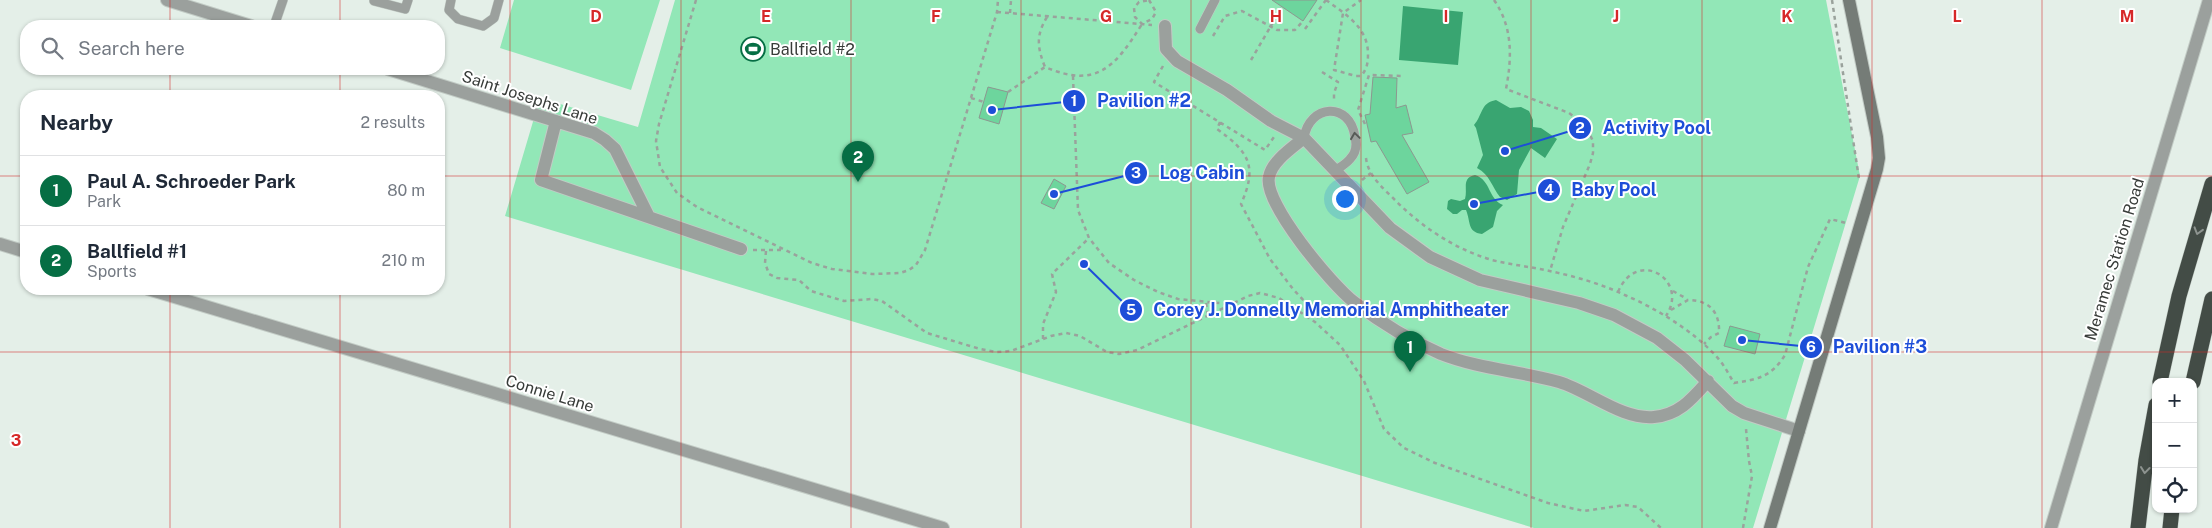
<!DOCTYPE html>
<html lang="en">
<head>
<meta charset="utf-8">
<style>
	:root { --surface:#fff; --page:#f2f2f3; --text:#1f2937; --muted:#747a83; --line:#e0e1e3; --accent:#066e44 }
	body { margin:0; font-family:"Public Sans",sans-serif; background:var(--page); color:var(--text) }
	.controls { position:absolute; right:15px; bottom:15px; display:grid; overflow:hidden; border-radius:10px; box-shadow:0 1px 4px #0004 }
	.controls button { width:45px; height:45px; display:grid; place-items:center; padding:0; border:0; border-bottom:1px solid var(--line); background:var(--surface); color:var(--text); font:25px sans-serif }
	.you { position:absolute; left:1344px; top:198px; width:18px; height:18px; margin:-12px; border:4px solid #fff; border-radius:50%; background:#1a73e8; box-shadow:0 0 0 8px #1a73e833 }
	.badge { display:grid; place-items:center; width:32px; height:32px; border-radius:50%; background:var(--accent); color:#fff; font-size:16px; font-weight:700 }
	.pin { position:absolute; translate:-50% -41px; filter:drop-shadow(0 1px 2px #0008) }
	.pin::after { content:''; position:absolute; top:26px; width:18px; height:15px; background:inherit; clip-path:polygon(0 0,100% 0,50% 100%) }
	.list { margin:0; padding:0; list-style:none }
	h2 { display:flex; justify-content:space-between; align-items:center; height:65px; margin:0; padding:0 20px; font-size:21px }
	h2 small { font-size:16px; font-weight:400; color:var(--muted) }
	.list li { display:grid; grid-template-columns:32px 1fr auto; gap:15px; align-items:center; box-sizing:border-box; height:70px; padding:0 20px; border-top:1px solid var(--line) }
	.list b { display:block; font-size:19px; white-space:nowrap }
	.list p { margin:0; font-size:16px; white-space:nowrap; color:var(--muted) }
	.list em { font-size:16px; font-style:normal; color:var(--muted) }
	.icon { flex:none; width:28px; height:28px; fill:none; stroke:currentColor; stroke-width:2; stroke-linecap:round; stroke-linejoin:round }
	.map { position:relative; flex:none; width:2212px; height:528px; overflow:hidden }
	.search { position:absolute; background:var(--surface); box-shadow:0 1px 4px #0004; left:20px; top:20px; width:425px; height:55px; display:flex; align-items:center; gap:12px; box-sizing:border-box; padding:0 18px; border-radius:20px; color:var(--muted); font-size:19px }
	.panel { position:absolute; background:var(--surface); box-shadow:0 1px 4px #0004; left:20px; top:90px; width:425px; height:205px; border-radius:20px }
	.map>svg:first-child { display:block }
</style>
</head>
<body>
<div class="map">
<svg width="2212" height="528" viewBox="0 0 2212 528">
	<rect width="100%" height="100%" fill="#e4efe8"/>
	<path fill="#92e7b7" d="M514,0H660L631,90L500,48Z
		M675,0H1826L1860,176L1753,528H1534L505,216L540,98L638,127Z"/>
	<path fill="#39a571" d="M1403,6L1463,12L1458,65L1399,60Z
		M1496,100L1510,108L1521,107L1529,111L1533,120V127L1541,128L1557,139L1545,158L1531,148L1519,170L1517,194L1507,200L1500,197C1492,187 1490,175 1477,168L1483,155L1476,128L1474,125C1483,115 1480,103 1496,100Z
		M1475,175C1491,180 1488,199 1503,205L1497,211L1493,227L1482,234C1467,232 1471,222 1466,210H1462L1457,214H1453L1447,209L1448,201L1451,199L1460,201L1465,199C1468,189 1461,178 1475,175Z"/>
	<path fill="#6dd59d" stroke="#8d9790" d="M1272,0H1317L1303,21Z
		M1373,77L1397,78L1396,108L1406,105L1413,133L1402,135L1429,182L1407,194L1376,141L1371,142L1365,115L1370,114Z
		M988,87L1008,92L999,124L979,118Z
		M1054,179L1066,186L1054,209L1041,203Z
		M1730,326L1760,334L1755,354L1724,346Z"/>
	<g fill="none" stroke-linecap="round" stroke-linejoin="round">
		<g stroke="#c2cbc5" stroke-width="10">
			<path id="lane" d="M451,0L449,10L458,19L483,26L494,18L499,0
				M374,1L405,9L408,0
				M274,26L283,0
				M1200,29L1215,0
				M1304,138C1309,104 1350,101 1355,137C1357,145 1356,153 1350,159C1346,164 1340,167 1335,171"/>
		</g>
		<g stroke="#c2cbc5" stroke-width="14">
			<path id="street" d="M167,0L251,26
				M1165,26L1166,49L1177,61L1227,90L1271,121L1304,138L1390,228L1430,257L1480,280L1579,303L1614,315L1657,338L1685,360L1732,406L1744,413L1799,431
				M388,69L594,133L605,140L615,149L649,217
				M556,121L541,180L741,249
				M1304,138C1292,148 1272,161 1269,177C1263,203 1332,285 1354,302C1380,322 1411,341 1441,354C1479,369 1520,371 1559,382C1589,391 1622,420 1654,417C1679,415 1692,399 1708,381
				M0,244L26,252
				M148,289L943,528
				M2051,528L2209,0"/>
		</g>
		<g stroke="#c2cbc5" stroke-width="14">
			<path id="secondary" d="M1770,528L1877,169L1879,158L1877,137L1849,0"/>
		</g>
		<g stroke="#c2cbc5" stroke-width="16">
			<path id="highway" d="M2160,382L2179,296L2212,184
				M2193,382L2212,299
				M2138,528L2146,460L2156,405
				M2170,528L2172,509"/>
		</g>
		<path stroke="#9aa29c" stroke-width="2.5" stroke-dasharray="4 4" stroke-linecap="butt" d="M696,0L659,124L656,141L660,167L677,193L697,207L812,263L832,269L872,274L900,273L909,270L916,265L925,250L997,12L998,0
			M1149,0L1156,12L1152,19L1142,24L1135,17L1134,8L1139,2Z
			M1326,0C1345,14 1368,27 1368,54C1368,63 1367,69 1361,76H1356L1334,70L1343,13L1361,0
			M1494,0C1513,27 1512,58 1506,89L1569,113L1585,125L1593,141V153L1590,164L1563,227L1550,271
			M1832,0L1859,179
			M997,12L1152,25
			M1010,13L1011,0
			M1047,17C1036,35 1037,47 1045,67C1097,89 1115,67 1142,24
			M1305,29L1326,0
			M1213,36L1225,16L1242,11L1277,30H1295L1303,21
			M1251,60L1282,7
			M1163,66L1154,82L1265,150L1274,137
			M1322,72L1338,82L1334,93V99
			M1073,76L1078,210L1089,238L1109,263L1134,280L1158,292L1178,299L1229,304
			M1008,92L1045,67
			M971,98L984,102
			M1220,122L1217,129C1249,152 1258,166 1241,204L1270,259L1293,289L1318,316L1315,322
			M1365,124L1358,110L1369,75L1404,76
			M1366,158C1368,176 1384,189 1396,201C1423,228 1455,249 1492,260C1508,264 1524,266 1540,269C1570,275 1600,283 1627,296C1657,309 1693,331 1715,355C1723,363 1728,373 1734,383C1759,379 1771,377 1785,355L1808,267L1830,219L1846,223
			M1362,180L1371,173
			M753,250H783
			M766,251L765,263L769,274L777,278L799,280L811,291L844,301L872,299L882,301L927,333L980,349L996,352L1011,351L1051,336L1066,333L1080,336L1107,352L1119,354L1137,350L1248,296L1260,293L1279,298L1315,322L1340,345L1364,381L1384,429L1404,448L1435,463L1548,503L1584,511L1625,505L1638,507L1661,528
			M1673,291L1687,299
			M1618,292C1637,247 1690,280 1666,316
			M1206,303L1208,315
			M1671,310L1688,300C1709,300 1720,312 1719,333L1711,337L1704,344
			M1043,339V324L1056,292L1052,274L1089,238
			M1743,528L1752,476L1749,461L1746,429"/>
		<use href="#lane" stroke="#9ba09d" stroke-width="9"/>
		<use href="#street" stroke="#9ba09d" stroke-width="12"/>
		<use href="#secondary" stroke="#757c77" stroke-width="12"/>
		<use href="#highway" stroke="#434c46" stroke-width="15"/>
	</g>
	<defs><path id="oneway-chevron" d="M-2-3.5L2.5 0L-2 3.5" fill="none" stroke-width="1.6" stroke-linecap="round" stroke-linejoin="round" transform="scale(1.25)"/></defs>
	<use stroke="#565a57" href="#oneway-chevron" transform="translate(1355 136) rotate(-98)"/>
	<g stroke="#8e9490">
		<use href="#oneway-chevron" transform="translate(2198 231) rotate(107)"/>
		<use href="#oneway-chevron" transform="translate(2145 470) rotate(97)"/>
	</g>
	<path fill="none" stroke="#d62828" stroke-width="1" stroke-opacity="0.55" d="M170,0V26M340,0V26M510,0V528M681,0V528M851,0V528M1021,0V528M1191,0V528M1361,0V528M1531,0V528M1702,0V528M1872,0V528M2042,0V528M170,69V96M340,69V96M0,176H26M439,176H2212M170,289V528M340,289V528M0,352H2212"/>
	<defs>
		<g id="stadium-ring" transform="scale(1.25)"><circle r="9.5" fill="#fff" stroke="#066e44" stroke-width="1.5"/><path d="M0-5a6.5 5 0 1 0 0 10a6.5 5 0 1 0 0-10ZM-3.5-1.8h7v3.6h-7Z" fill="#066e44"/></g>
	</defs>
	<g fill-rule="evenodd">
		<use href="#stadium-ring" x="753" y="49"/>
	</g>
	<g text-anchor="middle" stroke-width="4" stroke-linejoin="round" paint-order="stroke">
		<g font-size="16" fill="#383c39" stroke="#fff" text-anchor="start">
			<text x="770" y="55">Ballfield #2</text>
		</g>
		<g font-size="16" fill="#383c39" stroke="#fff">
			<text transform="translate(530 97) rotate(18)" y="6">Saint Josephs Lane</text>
			<text transform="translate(2114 259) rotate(-73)" y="6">Meramec Station Road</text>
			<text transform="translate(550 393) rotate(17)" y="6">Connie Lane</text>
		</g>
	</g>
	<g font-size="16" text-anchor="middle" font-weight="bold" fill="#d62828" stroke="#fff" stroke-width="4" stroke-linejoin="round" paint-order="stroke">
		<text x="596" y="22">D</text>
		<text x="766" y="22">E</text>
		<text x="936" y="22">F</text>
		<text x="1106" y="22">G</text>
		<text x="1276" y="22">H</text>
		<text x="1446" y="22">I</text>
		<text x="1616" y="22">J</text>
		<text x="1787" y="22">K</text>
		<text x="1957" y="22">L</text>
		<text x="2127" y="22">M</text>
		<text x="16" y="446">3</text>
	</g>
	<path fill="none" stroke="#1d4ed8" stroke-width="2" d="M992 110L1074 101M1505 151L1580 128M1054 194L1136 173M1474 204L1549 190M1084 264L1131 310M1742 340L1811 347"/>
	<g fill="#1d4ed8" stroke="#fff" stroke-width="2">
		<circle cx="992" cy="110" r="5"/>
		<circle cx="1505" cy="151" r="5"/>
		<circle cx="1054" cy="194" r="5"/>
		<circle cx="1474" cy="204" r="5"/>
		<circle cx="1084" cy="264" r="5"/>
		<circle cx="1742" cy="340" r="5"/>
		<circle cx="1074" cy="101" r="12"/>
		<circle cx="1580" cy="128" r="12"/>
		<circle cx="1136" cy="173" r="12"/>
		<circle cx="1549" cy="190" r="12"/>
		<circle cx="1131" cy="310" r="12"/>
		<circle cx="1811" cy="347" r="12"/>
	</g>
	<g font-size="15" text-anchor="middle" font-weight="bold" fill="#fff">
		<text x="1074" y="106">1</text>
		<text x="1580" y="133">2</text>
		<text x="1136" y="178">3</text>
		<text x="1549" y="195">4</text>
		<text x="1131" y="315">5</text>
		<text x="1811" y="352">6</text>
	</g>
	<g font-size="18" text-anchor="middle" font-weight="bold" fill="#1d4ed8" stroke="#fff" stroke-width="4" stroke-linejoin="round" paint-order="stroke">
		<text x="1144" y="107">Pavilion #2</text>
		<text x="1657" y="134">Activity Pool</text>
		<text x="1202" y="179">Log Cabin</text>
		<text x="1614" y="196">Baby Pool</text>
		<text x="1331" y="316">Corey J. Donnelly Memorial Amphitheater</text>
		<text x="1880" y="353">Pavilion #3</text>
	</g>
</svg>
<div class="controls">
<button>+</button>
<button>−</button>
<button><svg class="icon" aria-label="locate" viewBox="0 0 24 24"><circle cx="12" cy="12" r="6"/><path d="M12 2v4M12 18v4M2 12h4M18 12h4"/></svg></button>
</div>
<div class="you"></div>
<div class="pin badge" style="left:1410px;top:372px">1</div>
<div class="pin badge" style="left:858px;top:182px">2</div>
<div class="search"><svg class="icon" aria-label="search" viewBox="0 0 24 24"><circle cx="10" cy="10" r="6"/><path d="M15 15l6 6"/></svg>Search here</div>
<section class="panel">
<h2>Nearby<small>2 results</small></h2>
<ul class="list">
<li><span class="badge">1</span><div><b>Paul A. Schroeder Park</b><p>Park</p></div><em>80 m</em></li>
<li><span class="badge">2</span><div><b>Ballfield #1</b><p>Sports</p></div><em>210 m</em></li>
</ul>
</section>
</div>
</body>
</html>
